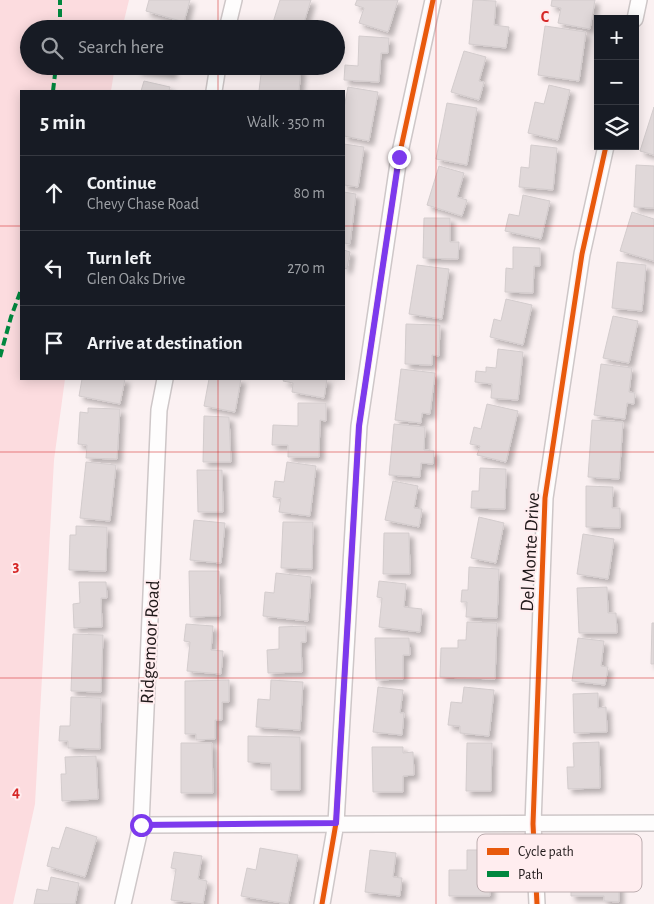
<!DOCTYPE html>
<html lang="en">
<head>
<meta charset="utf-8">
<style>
	:root { --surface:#171b24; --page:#20242c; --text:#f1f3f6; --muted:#9ea1a6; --line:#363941 }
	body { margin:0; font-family:"Alegreya Sans",sans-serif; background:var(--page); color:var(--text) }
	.controls { position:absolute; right:15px; top:15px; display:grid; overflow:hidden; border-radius:0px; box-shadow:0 2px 12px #0003 }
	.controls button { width:45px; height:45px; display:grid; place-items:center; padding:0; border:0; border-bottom:1px solid var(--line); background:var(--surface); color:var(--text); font:25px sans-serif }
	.stop { position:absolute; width:15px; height:15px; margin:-11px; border:4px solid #7c3aed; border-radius:50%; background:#fff }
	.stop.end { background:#7c3aed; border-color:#fff; box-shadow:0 1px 5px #0008 }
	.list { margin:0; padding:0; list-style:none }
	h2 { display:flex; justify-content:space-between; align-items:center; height:65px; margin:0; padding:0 20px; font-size:21px }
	h2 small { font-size:16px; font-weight:400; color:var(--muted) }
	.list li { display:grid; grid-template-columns:32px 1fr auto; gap:15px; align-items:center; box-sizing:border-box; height:75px; padding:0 20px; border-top:1px solid var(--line) }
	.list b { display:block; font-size:19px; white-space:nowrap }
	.list p { margin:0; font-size:16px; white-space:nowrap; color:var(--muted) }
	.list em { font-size:16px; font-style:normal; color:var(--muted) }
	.icon { flex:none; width:28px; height:28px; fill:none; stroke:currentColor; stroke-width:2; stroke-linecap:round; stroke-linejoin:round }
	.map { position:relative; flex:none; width:654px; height:904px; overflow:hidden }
	.search { position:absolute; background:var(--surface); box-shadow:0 2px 12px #0003; left:20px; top:20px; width:325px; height:55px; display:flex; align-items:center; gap:12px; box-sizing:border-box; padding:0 18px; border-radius:28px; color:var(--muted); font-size:19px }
	.panel { position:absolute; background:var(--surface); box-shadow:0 2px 12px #0003; left:20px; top:90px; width:325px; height:290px; border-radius:0px }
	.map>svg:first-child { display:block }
</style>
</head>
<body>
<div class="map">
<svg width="654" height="904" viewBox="0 0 654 904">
	<defs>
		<filter id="shadow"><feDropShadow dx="4.5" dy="4.5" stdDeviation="2.5" flood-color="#0004"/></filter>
	</defs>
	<rect width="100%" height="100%" fill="#fbf1f2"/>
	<path fill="#fcdcdf" d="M0,0H129L122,29H29V66H115L111,91H21V379H65L54,460L35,804L13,904H0Z"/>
	<path fill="#e0d8d9" stroke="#d3cccd" filter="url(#shadow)" d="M149,0H190L184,22L146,11Z
		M280,0H311L302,29H271Z
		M357,0H398L388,32L359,23L364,8L355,5Z
		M473,0L496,1L494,25L509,27L506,48L469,44Z
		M552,0H595L590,29L558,23L561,8L551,6Z
		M545,26L586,32L579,81L538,75Z
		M359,36L389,38L388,53H381L379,82L344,80L345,65L358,66Z
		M464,51L486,57L479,81L484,82L479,100L451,92Z
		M138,66H173L172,74L137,70Z
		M262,66L301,68L299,91H259Z
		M144,81L170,87L169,91H141Z
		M549,85L570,90L558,140L528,133L535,102L544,104Z
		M348,87L378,92L369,141L344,136V108Z
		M447,103L477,108L467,165L436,159Z
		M654,107V155L640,151Z
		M344,144L364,147L358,187L344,185Z
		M531,145L557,148L553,190L519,187L521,167L529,168Z
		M636,165L654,166V208L634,207Z
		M439,166L464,173L457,197L467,200L462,216L427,205Z
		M344,192L356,194L350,244L344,243Z
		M523,195L550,201L541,239L505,231L509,214L519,216Z
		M632,212L654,219V261L620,251Z
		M424,218H450V242H459L458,259L423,258Z
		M513,247L540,248V266H534L533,293L505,292L506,268L513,269Z
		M344,250L350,252L347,269L344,268Z
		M617,262L646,265L642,311L612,308Z
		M417,265L449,269L442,319L409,314Z
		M506,299L532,305L523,345L490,337L494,319L501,321Z
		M613,316L638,321L629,363L603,358Z
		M406,324L440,325L439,356L432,355V365L405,364Z
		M498,349L523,352L518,400L491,398L492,384L475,382L476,371L486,372V367L496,368Z
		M601,364L632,368L629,392L635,393L634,404L627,403L625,419L594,415Z
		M401,369L435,373L430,414L422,413L421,423L395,420Z
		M82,379H125L120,404L79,396Z
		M209,379H241L235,412L204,406Z
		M284,379H327L324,398L292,392L293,383L283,381Z
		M298,403H326V421L320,420L319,457H288V445H272L273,425L298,426Z
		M487,404L518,411L506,462L477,455L480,446L470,444L474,427L481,429Z
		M88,408L120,409L117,459L86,458L87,445L78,444L80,412L88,413Z
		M204,416L229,417L231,462H203Z
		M592,420L623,422L619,479L588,477Z
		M394,424L425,427L424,450L434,451L433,464L421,463L420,477L389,475Z
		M86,462L116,465L110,521L80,518Z
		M287,462L316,466L310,516L279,512L281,498L273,497L275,481L284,482Z
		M480,468L506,469L505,509L471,508L472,491H479Z
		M197,470H222L223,512H198Z
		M393,481L418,486L414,508L422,509L419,527L385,520Z
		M586,486L613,487L612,508H620V528L586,527Z
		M479,517L504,523L496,563L471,558Z
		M194,520L225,523L221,563L190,560Z
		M283,522H313L312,569L281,568Z
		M76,526L107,527L106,571L69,570L70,535H76Z
		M384,533H409L410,574H383Z
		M583,534L614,539L608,579L577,574Z
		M469,567L499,569L497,618L466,617L467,602H461L462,590H468Z
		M189,571H219L220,616L190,617Z
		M276,573L311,577L308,621L263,616L265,592L274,593Z
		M379,581L406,584L404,607L422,609L420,632L379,627L382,598L377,597Z
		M79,582H106L107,598H101L102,627L74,628L73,604L80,603Z
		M607,587L608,613H616L617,633H579L577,588Z
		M467,622L497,623L495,679L440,677L441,648H458V640H466Z
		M652,623H654V664H651Z
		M186,624L213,626L211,650L223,651L221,674L187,671L190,642L184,641Z
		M306,626V642H301L302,672L268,673L267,650L279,649V627Z
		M73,634L103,635L101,692L71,691Z
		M375,638H409L410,655H403V679L376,680Z
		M578,638L604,641L601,666L608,667L605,685L572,681Z
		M229,680V702H222V720H215V739L196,740V734H185V681Z
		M271,680L303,682L300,730L256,727L258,699L270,700Z
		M378,687L403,690L400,713H404L402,735L373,732Z
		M464,687L494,690L489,736L460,733V726L448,725L451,702L462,703Z
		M598,693V708L606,707L607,732L574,733L573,694Z
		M71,697L101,698L100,749L68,748V741H59L60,726H70Z
		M248,736L300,737V790H271V763L248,762Z
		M599,742L600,788L568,789L567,767H574L573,743Z
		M181,743H212L213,793H181Z
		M467,743H492L491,791H466Z
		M372,747H403V753L413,752L414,775L403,776V792H373Z
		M96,756L98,799L62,801L61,774H66L65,757Z
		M66,827L97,837L85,877L47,866L52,847L59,849Z
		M260,848L298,855L288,904L241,896L247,868L256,870Z
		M370,850L396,853L393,877L402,878L400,896L365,892Z
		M467,850H494L495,866H490V896H449V870H467Z
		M571,850H601V878H619V902L604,901V896H571Z
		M174,852L202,856L198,879L207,881L203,904L171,900L176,869L171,868Z
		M51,877L79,883L75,904H34L37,889L48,891Z"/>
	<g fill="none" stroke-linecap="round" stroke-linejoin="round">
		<g stroke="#cec7c8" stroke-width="18">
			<path id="street" d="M635,19L639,0
				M227,29L234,0
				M214,91L218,66
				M141,825L654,823
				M123,904L141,825L159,410L165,379
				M322,904L336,823L359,426L399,157L433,0
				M537,904L533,824L545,498L582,254L606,146"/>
		</g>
		<use href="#street" stroke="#fefdfd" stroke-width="15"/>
		<path stroke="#00873e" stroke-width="4" stroke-dasharray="8 4" stroke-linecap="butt" d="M60,29V0
			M53,91L56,66
			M0,357L11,317L21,290"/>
		<g stroke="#ffedef" stroke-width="8">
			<path id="cycleway" d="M322,904L336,823L359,426L399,157L433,0
				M537,904L533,824L545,498L582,254L606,146"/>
		</g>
		<use href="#cycleway" stroke="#e8590c" stroke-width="5"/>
	</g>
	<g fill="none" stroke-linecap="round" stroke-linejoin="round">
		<path stroke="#7c3aed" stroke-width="6" d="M141,825L336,823L359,426L399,157"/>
	</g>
	<path fill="none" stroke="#d62828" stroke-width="1" stroke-opacity="0.55" d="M218,0V29M436,0V904M218,66V91M0,226H21M344,226H654M218,379V904M0,452H654M0,678H654"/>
	<g text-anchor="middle" stroke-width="4" stroke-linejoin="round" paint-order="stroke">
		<g font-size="19" fill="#1f1819" stroke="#ffedef">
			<text transform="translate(529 552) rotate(-87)" y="7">Del Monte Drive</text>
			<text transform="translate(149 642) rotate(-87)" y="7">Ridgemoor Road</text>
		</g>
	</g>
	<rect x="477" y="834" width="165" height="58" rx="8" fill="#ffedef" stroke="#bcadaf" stroke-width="1"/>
	<rect x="487" y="848" width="22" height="7" fill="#e8590c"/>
	<rect x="487" y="871" width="22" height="6" fill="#00873e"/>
	<g font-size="14" fill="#1f1819">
		<text x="518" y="856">Cycle path</text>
		<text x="518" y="879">Path</text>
	</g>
	<g font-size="16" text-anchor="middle" font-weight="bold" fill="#d62828" stroke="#ffedef" stroke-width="4" stroke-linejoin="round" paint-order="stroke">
		<text x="545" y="22">C</text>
		<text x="16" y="571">3</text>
		<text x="16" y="797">4</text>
	</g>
</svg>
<div class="controls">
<button>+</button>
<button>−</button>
<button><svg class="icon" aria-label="layers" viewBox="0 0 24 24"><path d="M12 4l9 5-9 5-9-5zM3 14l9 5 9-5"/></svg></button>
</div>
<div class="stop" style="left:141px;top:825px"></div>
<div class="stop end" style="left:399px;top:157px"></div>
<div class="search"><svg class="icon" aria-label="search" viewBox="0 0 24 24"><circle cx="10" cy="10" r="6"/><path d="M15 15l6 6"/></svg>Search here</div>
<section class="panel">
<h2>5 min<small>Walk · 350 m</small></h2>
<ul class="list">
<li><svg class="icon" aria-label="ahead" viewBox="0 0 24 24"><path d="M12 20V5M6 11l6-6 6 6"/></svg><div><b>Continue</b><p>Chevy Chase Road</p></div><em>80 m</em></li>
<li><svg class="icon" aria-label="left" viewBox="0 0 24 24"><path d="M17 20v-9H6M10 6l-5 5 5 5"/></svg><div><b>Turn left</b><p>Glen Oaks Drive</p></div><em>270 m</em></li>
<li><svg class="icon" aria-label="arrive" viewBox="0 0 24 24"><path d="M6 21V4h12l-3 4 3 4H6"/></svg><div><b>Arrive at destination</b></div></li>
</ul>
</section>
</div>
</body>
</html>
